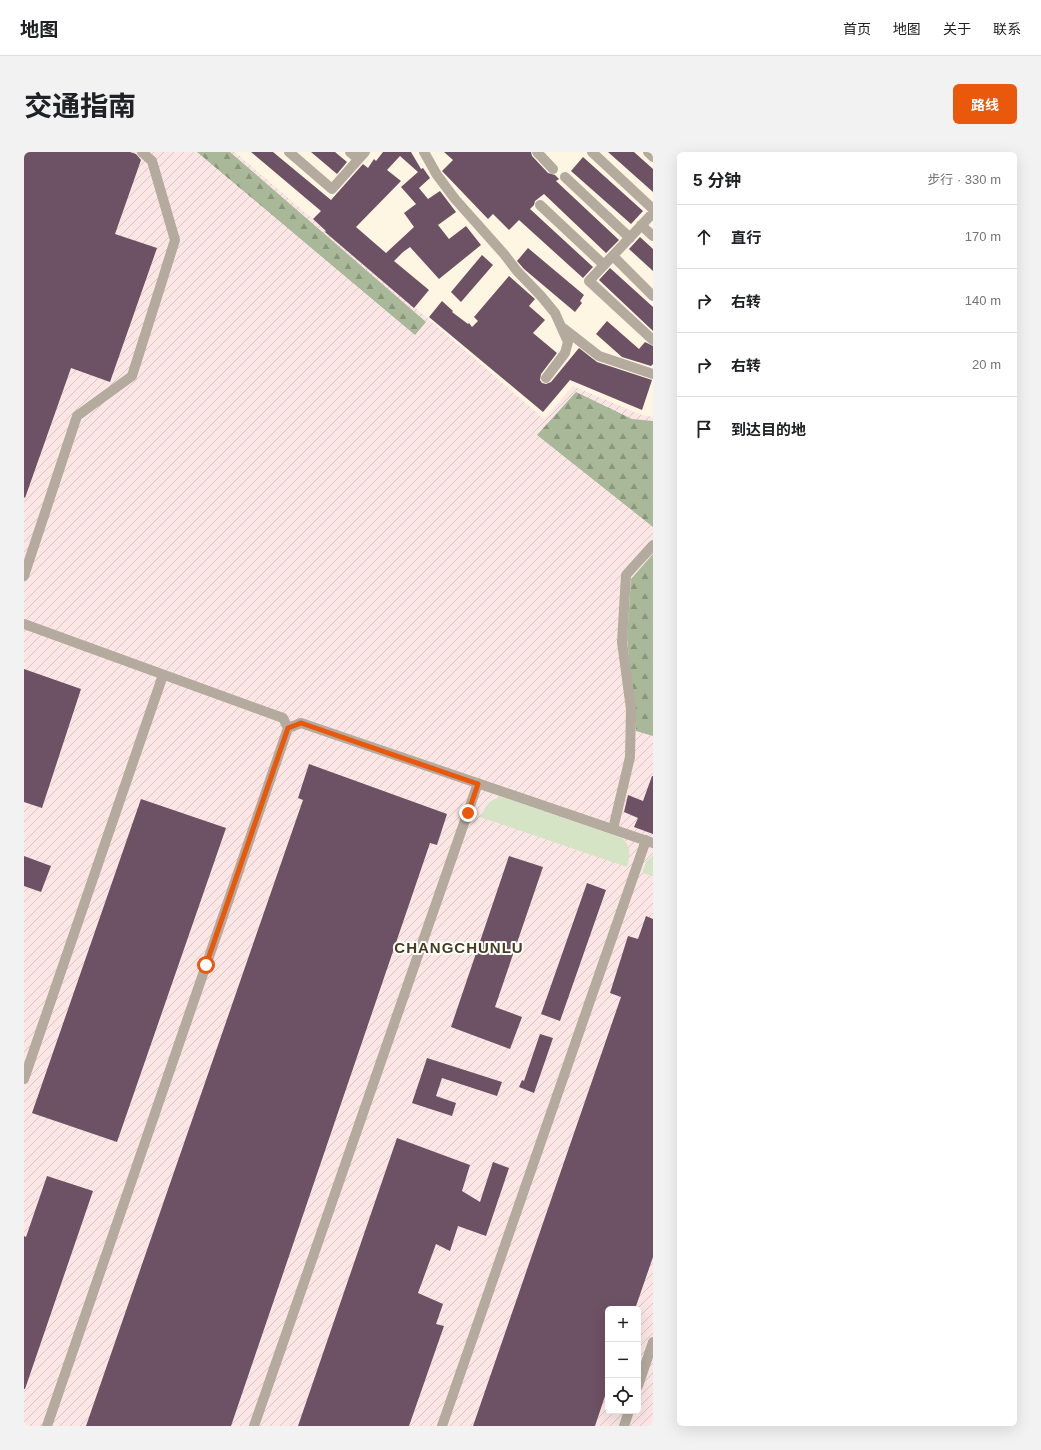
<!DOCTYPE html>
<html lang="zh">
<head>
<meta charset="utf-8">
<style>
	:root { --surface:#fff; --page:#f2f2f2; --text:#202124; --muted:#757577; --line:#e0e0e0; --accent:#ea580c }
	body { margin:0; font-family:Arial,"Noto Sans SC",sans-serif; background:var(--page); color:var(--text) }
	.controls { position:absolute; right:12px; bottom:12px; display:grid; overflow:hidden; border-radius:6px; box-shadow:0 4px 16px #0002 }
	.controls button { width:36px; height:36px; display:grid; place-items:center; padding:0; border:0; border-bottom:1px solid var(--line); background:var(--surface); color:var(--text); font:20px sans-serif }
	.stop { position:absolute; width:12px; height:12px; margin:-9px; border:3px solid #ea580c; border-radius:50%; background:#fff }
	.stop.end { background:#ea580c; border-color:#fff; box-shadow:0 1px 4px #0008 }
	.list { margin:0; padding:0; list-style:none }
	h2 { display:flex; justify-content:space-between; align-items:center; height:52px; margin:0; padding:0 16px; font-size:17px }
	h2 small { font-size:13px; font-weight:400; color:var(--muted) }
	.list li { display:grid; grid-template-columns:26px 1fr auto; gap:12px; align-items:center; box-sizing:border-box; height:64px; padding:0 16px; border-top:1px solid var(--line) }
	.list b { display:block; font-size:15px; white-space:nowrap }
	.list em { font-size:13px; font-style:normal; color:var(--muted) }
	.icon { flex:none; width:22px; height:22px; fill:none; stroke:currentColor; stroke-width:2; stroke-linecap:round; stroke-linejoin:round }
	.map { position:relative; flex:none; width:629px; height:1274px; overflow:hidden; border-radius:6px }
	header { display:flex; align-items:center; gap:24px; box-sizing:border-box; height:56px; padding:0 20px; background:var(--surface); border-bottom:1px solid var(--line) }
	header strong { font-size:19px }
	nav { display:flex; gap:22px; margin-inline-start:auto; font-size:14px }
	.intro { display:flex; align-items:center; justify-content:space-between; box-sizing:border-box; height:96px; padding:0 24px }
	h1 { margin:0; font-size:28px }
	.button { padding:10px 18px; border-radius:6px; background:var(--accent); color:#fff; font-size:14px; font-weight:700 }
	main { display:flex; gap:24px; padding:0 24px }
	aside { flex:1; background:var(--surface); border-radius:6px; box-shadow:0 4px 16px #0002 }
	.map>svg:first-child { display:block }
</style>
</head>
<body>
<header>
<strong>地图</strong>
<nav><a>首页</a><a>地图</a><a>关于</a><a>联系</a></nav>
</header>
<div class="intro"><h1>交通指南</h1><a class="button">路线</a></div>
<main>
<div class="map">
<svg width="629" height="1274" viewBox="0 0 629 1274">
	<defs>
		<pattern id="industrial-furrows" width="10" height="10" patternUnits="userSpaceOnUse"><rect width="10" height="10" fill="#fce6e5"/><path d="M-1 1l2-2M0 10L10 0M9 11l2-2" fill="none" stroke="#d8c5c4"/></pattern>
		<pattern id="forest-firs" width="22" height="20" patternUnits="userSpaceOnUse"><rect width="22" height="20" fill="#a8b899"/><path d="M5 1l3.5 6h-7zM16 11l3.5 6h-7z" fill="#89967c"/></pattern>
	</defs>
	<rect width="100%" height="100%" fill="#fef5e2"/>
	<path fill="url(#industrial-furrows)" fill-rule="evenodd" d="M0,0H211L520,267L549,234L618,263L629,265V1274H0ZM584,1157H614V1259H584Z"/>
	<path fill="#d4e4c4" d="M478,645L598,686C608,696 606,703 603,715L456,665C462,654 465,647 478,645Z
		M629,703V724L618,721L622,710Z"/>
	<path fill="url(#forest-firs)" d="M173,0H206L402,170L391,183Z
		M552,240L608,267L629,269V375L513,283Z
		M629,402V584L612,579L603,486L607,427Z"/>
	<path fill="#6d5164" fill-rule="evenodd" d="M0,0H106L112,2L117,8L91,82L133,96L86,230L47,216L1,346L0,345Z
		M227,0H249L307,48L339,12L344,16L350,7L352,9L359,0H387L397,17L399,16L406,26L395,36L404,47L416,39L432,60L414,73L425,87L442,74L457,93L415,127L386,95L379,100L370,109L405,138L390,156L301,80L302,79L289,67L297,59ZM376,4L394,20L377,35L392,52L380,61L390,75L362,101L332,75L377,29L363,18Z
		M287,0H311L323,10L313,22Z
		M420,0H507L508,4L524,21L531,23L535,27L532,29L595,88L582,101L520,42L511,49L510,53L506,57L569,115L559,126L495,68L485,78L469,62L464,67L418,19L429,8Z
		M584,0H610L629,17V40Z
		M559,5L619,59L607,72L547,19Z
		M616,85L629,97V119L605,97Z
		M504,96L560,143L556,149L558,151L551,160L500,117L493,109Z
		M458,103L469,113L437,150L427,140Z
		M586,116L629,155V179L575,128Z
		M485,124L511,147L505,154L521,168L509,181L533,201L517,222L516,228L518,231L522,232L527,230L555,196L573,210L628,228L618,258L546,228L519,260L405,165L418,149L429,159L428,160L444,172L445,171L448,175L454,169L450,165Z
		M583,169L615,197L621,190L629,194V212L627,214L598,205L572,182Z
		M0,517L57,537L18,656L0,650Z
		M285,612L423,662L413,693L406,691L207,1274H62L279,648L274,646Z
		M628,624H629V682L610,675L614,666L600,660L604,643L619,649Z
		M117,647L202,676L93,990L8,961Z
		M0,704L27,714L17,740L0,734Z
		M485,704L519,715L471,855L498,865L486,897L427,875Z
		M563,731L582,738L536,869L517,862Z
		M622,764L629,767V1105L611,1157H584V1235L571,1274H449L597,845L586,841L604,784L614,787Z
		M516,882L529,886L510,941L495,935L498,928L500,929Z
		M403,906L478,930L473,944L418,926L412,944L432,951L428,964L388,951Z
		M373,986L446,1013L438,1039L456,1050L469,1010L485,1016L462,1084L434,1074L426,1099L412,1092L394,1141L419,1152L412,1172L420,1174L385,1274H274Z
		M23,1024L69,1039L1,1237H0V1084L2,1085Z"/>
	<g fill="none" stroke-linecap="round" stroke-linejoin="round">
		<path stroke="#b4aa9e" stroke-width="10" d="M265,0L308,37L341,0
			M326,0L334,7
			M400,0L413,23L431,47L480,102L493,119L517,144L531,161L544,190L541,201L522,226
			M513,0L529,17
			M568,0L629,57
			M624,0L629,5
			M541,25L606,86
			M516,53L580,113
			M629,61L565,129L629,188
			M617,73L629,84
			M589,104L629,144
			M539,176L575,204L629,222
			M0,424L53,264L108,224L151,88L128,9L118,0
			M0,472L259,566L264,576
			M264,576L277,571L629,691
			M589,677L606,605L607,557L598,490L602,423L629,393
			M0,927L139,523
			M614,1234L629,1190
			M23,1274L264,576
			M230,1274L454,631
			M418,1274L622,688
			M600,1274L605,1259"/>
	</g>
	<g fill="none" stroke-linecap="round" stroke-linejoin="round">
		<path stroke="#ea580c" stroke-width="5" d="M182,813L264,576L277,571L454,632L444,661"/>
	</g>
	<g text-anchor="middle" stroke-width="4" stroke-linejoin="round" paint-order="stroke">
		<g font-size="15" font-weight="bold" letter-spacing="1" fill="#483c20" stroke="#fff">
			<text x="435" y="801">CHANGCHUNLU</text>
		</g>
	</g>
</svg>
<div class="controls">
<button>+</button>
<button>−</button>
<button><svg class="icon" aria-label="locate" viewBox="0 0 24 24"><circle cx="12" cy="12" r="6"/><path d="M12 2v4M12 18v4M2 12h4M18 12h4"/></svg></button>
</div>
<div class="stop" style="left:182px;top:813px"></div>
<div class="stop end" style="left:444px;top:661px"></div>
</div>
<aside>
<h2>5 分钟<small>步行 · 330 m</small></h2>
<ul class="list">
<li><svg class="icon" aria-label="ahead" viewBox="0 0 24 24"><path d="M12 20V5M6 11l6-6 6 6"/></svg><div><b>直行</b></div><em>170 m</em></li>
<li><svg class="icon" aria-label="right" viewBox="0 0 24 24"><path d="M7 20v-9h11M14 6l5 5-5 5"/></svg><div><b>右转</b></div><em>140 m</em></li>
<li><svg class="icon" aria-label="right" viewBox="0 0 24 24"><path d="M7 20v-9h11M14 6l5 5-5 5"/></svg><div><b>右转</b></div><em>20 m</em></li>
<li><svg class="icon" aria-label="arrive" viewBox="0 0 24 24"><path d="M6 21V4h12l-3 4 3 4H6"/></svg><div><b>到达目的地</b></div></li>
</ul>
</aside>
</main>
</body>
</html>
